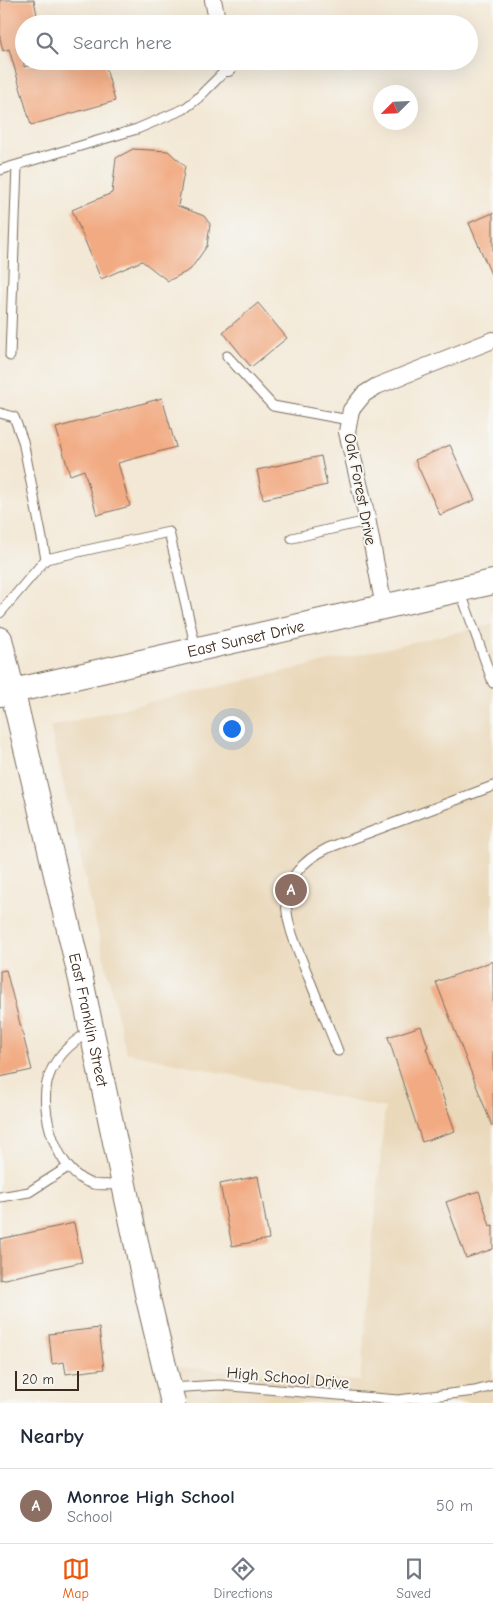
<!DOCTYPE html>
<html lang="en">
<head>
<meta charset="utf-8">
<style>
	:root { --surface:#fff; --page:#f2f2f3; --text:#1f2937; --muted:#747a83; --line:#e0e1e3; --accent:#ea580c }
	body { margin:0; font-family:"Comic Neue",sans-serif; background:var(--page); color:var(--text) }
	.compass { position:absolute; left:373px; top:85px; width:45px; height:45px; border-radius:50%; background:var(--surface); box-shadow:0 5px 20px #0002; rotate:246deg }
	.scale { position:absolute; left:15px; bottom:12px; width:64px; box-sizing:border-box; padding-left:5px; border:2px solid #3b2a1e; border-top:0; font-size:14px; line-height:18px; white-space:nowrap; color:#3b2a1e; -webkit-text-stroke:4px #f6f6f2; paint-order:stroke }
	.you { position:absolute; left:231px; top:728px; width:18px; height:18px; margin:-12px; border:4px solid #fff; border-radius:50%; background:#1a73e8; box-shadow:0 0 0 8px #1a73e833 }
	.badge { display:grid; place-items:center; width:32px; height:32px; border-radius:50%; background:var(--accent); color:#fff; font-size:16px; font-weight:700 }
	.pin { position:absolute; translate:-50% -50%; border:2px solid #fff; box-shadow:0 1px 5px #0006 }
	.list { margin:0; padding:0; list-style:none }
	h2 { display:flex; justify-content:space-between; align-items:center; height:65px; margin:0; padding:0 20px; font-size:21px }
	h2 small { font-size:16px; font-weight:400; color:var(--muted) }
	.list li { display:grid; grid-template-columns:32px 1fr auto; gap:15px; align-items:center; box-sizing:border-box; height:75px; padding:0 20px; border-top:1px solid var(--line) }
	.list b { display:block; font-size:19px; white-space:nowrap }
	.list p { margin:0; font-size:16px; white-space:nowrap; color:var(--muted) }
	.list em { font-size:16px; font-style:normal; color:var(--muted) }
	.icon { flex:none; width:28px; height:28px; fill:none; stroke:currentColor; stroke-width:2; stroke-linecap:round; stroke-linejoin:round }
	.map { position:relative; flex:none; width:493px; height:1403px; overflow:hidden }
	.search { position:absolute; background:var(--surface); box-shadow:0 5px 20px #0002; left:15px; right:15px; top:15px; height:55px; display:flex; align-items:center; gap:12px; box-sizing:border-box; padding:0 18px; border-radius:28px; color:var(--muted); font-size:19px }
	.sheet { height:140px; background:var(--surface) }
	nav { display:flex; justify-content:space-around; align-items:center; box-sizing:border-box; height:70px; border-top:1px solid var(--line); background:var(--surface); font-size:14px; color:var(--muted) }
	nav a { display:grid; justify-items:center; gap:2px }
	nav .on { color:var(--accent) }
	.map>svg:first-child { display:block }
</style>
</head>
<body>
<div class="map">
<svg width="493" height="1403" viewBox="0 0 493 1403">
	<rect width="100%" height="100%" fill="#f6f6f2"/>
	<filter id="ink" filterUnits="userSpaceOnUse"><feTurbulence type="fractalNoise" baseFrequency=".02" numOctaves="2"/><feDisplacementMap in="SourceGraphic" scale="10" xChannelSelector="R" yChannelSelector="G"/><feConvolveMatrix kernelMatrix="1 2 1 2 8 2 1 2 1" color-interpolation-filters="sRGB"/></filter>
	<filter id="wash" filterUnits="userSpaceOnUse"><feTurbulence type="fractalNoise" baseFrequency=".0096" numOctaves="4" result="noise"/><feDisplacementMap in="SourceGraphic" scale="20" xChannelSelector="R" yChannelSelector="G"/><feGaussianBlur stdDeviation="1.12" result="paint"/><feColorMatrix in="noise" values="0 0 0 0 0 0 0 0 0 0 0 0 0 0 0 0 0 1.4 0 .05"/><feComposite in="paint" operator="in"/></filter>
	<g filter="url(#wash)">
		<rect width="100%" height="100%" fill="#f3e8d5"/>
		<path fill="#ead8ba" d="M493,624V1403H186L176,1367L360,1381L385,1108L126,1052L50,727L128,707Z"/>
		<g id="blocks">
			<path fill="#f2aa82" d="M0,0H34L39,24H24V67L44,61H104L115,101L31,125L9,49L3,51L0,38Z
				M133,149L168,151L185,166L178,206L204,216L210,224L207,246L190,270L168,281L142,261L101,279L72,210L112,193L116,158Z
				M493,213V279L469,223Z
				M258,303L287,338L251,367L223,332Z
				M162,398L176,447L118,463L130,506L97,515L84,470L70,475L56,428Z
				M450,445L475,500L440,515L415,460Z
				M321,456L327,485L263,499L257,470Z
				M493,961V1126H492L436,982Z
				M6,970L32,1070L0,1077V971Z
				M421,1026L428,1047L426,1048L455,1131L422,1142L388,1037Z
				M258,1176L269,1239L232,1246L220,1184Z
				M479,1191L490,1226L493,1225V1249L466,1258L446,1202Z
				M74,1223L82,1262L0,1280V1239Z
				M99,1328L104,1369L66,1374L64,1362L52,1364L49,1334Z"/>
		</g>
	</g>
	<g filter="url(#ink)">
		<use href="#blocks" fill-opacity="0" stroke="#7b6c5e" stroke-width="1"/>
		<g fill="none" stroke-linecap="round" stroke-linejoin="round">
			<g stroke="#7b6c5e" stroke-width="11">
				<path id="lane" d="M0,170L137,129L184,109L197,99L228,68
					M10,356L17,165
					M227,356L273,406L349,420
					M0,413L14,417L23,441L46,559L169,532L196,649
					M292,538L367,521
					M460,590L493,683
					M0,613L46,559
					M89,1032C72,1042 56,1056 49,1076C37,1108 57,1175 93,1184C102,1186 114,1184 124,1184
					M338,1051C328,1025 317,999 307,973C286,921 266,879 328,848L493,786
					M0,1197L29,1192L68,1167
					M170,1388L219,1385L398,1400L475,1391L493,1386"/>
			</g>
			<g stroke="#7b6c5e" stroke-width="18">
				<path id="street" d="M213,0L218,24
					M226,61L228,68
					M384,607L366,513L347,432L351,410L364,394L377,386L493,340"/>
			</g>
			<g stroke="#7b6c5e" stroke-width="26">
				<g id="secondary">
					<path id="s1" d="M0,639L81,980L147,1294L173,1403"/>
					<path id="s2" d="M0,694L493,582"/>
				</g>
			</g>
			<use href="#lane" stroke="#fff" stroke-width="9"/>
			<use href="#street" stroke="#fff" stroke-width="16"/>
			<use href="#secondary" stroke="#fff" stroke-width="24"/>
		</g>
	</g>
	<g text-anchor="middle" stroke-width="4" stroke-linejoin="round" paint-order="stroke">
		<g font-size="16" fill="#3b2a1e" stroke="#f6f6f2">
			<text transform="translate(361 489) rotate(79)" y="6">Oak Forest Drive</text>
			<text dy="6" stroke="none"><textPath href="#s2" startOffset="252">East Sunset Drive</textPath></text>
			<text dy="6" stroke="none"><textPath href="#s1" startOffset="391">East Franklin Street</textPath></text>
			<text transform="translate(288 1377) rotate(5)" y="6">High School Drive</text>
		</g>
	</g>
</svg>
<svg class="compass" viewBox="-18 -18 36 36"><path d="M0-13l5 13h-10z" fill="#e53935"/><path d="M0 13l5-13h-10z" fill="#747a83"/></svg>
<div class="scale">20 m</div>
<div class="you"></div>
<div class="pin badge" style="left:291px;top:890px;background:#8d6e63">A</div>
<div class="search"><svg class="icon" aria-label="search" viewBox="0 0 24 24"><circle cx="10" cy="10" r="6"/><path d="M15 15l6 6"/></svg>Search here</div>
</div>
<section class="sheet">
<h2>Nearby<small></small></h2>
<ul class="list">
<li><span class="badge" style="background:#8d6e63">A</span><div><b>Monroe High School</b><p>School</p></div><em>50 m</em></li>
</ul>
</section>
<nav>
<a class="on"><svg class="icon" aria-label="map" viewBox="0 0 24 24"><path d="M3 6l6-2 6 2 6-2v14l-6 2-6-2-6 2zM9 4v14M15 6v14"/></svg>Map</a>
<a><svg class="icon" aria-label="directions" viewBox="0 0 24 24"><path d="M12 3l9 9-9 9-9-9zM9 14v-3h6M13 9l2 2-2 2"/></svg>Directions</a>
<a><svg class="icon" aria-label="saved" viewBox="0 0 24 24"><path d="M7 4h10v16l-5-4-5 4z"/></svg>Saved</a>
</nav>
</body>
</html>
